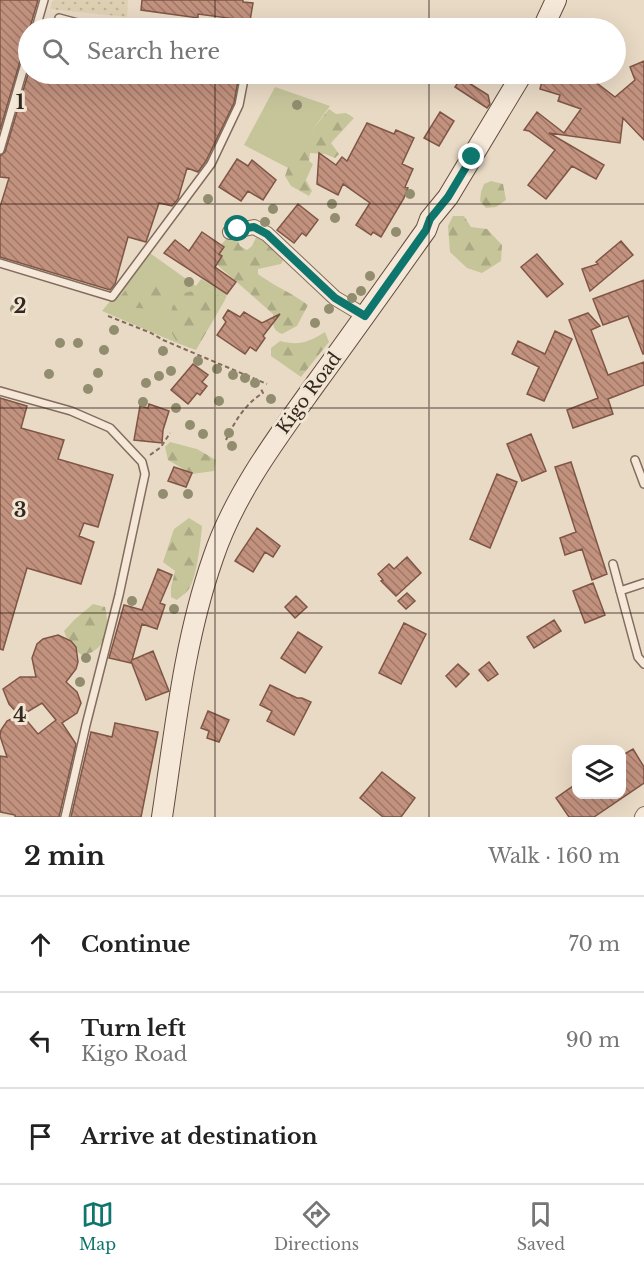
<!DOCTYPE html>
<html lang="en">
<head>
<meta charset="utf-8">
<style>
	:root { --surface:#fff; --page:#f2f2f2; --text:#222; --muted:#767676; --line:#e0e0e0; --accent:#0f766e }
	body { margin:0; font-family:"Libre Baskerville",serif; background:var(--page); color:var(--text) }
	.controls { position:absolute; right:18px; bottom:18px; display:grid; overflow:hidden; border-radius:12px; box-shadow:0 6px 24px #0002 }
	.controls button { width:54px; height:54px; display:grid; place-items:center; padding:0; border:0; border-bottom:2px solid var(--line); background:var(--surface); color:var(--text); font:30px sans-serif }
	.stop { position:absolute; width:18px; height:18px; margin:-14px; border:4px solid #0f766e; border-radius:50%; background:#fff }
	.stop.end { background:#0f766e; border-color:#fff; box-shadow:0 2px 6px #0008 }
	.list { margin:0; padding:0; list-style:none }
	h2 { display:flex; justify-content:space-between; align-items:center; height:78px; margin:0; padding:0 24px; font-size:26px }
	h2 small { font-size:20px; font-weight:400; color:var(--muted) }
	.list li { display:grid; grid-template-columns:39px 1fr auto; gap:18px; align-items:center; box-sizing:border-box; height:96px; padding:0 24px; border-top:2px solid var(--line) }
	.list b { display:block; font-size:22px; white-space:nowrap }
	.list p { margin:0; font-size:20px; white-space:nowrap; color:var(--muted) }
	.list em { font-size:20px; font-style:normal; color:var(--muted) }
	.icon { flex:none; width:33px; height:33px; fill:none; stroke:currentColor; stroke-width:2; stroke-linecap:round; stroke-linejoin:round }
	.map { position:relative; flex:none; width:644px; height:817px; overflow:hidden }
	.search { position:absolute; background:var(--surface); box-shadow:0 6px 24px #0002; left:18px; right:18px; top:18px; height:66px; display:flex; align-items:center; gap:15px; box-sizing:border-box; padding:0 21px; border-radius:33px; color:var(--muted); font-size:22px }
	.sheet { height:366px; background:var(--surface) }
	nav { display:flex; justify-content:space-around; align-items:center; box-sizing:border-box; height:84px; border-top:2px solid var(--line); background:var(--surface); font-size:16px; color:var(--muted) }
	nav a { display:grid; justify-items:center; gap:3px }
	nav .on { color:var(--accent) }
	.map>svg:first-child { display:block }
</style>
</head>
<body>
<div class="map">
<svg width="644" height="817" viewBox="0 0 644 817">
	<defs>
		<pattern id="farmland-dots" width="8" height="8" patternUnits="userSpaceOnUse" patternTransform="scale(1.5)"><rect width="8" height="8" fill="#ded1b3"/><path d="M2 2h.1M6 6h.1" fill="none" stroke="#bfb39a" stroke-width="1.8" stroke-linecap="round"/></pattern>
		<pattern id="forest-firs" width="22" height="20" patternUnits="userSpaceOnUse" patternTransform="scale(1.5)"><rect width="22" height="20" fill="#c6c59a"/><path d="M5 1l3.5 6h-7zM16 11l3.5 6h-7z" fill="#aba984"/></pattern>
		<pattern id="building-back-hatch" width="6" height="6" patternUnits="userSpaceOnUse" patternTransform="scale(1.5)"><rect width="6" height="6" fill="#c3927f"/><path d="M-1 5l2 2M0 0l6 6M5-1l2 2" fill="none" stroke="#9f7767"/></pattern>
	</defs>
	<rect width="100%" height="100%" fill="#e9dac5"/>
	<path fill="url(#farmland-dots)" d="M53,0H128L127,17L50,9Z"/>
	<path fill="#c6c59a" d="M275,87L330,106L307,137L294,171L244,145Z
		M150,253L196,286L201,279L227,294L225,300L209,288L170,330L177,343L102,311Z"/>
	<path fill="url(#forest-firs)" d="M329,109L336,114L346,113L354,118L331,143L339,154L335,158L325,154L310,153L309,161L313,164L306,180L312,191L309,196L291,186L285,176L298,139L312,130Z
		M491,181L503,184L506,200L496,207L486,208L480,201L481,192L484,184Z
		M453,216H464L471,227L487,229L502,245L501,261L482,273L467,268L450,252L448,226Z
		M258,233L286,255L281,264L258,269V274C274,286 292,293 308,305L297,326L282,334C272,330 273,324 273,314L215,263L213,254L227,238L236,237L240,246L247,250L252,246Z
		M139,282L162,284L167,301L153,309L136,308L127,314L119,309L118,300L125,291Z
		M209,288L225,300L196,350L177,343L170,330L172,307L184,293Z
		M325,332L329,342L301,377L271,356V348L280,341C299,346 309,342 325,332Z
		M170,442L197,449L216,460L214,471L192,474L168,460L165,447Z
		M189,518L202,526C201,540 197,575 190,587C188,592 181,596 177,600L171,597V587L175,571L163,562L174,529Z
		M93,604L105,607C110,628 107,651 82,655L70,647L64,631L74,620Z"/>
	<path fill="url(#building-back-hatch)" stroke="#7f5546" stroke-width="1.5" fill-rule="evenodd" d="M0,0H38L0,130Z
		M142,0H243V2L253,3L250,21L198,14V18L141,10Z
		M644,61V140L623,118L620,143L549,133L604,165L596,179L572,166L546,199L528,185L555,150L529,131L524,130L537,112L564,133L581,109L558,101L560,95L540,89L543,77L549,79L551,74H585L615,97L635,80L630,67Z
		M28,74H213L238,81L234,103L206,161L198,172L187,168L178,199L172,206L159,203L146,242L128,237L115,284L110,290L0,257V207L9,178L0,177V156L5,152Z
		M461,78L488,95L490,104L487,108L455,87Z
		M440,112L454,121L439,146L424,138Z
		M367,123L394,134L396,130L414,138L402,164L413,169L405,187L408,188L404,198L381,237L373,232L371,235L356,225L370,203L343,184L338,195L317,184L319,153L336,165L342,157L347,161Z
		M237,159L248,166L252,160L276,180L263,200L248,191L241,201L219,187Z
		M298,204L318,220L306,236L302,233L294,243L277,230Z
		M202,232L224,247L219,254L222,256L215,267L236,282L227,294L164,253L175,240L189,251Z
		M621,241L633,255L590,291L582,269L598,264L596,262Z
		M537,254L563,284L547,297L521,267Z
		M644,280V354H643L628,316L603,325L593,299Z
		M228,310L240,317L244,312L262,323L280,314L263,336L265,338L256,351L250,347L245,354L217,335L226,322L223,318Z
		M588,313L600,326L591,330L608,375L644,362V385L608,399L613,414L573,428L567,410L598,398L569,320Z
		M555,331L572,339L544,401L527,394L539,367L512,354L518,341L545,354Z
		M193,364L208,375L202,382L207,386L200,395L197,393L188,404L171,390Z
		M0,398L27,406L21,428L64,440L58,459L113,475L98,527L84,523L79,536L94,542L81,584L27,568L3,650L0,649Z
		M149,404L169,411L163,430L162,443L134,440L140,406L148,408Z
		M531,434L546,471L522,481L507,444Z
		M571,462L607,574L592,580L582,549L565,555L560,538L576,532L555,467Z
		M174,467L192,473L186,487L168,481Z
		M497,474L517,482L490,548L470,539Z
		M257,528L280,546L273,557L265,552L253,572L235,561Z
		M407,557L421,573L396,596L381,581L383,580L378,574L389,564L394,569Z
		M158,569L172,575L160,603L165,605L157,629L142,624L132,660L153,651L169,691L146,700L131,661V663L109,658L124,605L142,610Z
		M593,583L605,615L585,623L573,591Z
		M407,593L415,601L406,609L398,601Z
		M296,596L307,607L295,618L285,607Z
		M554,620L561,631L534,648L527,637Z
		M404,623L426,634L401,684L379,673Z
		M298,632L322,647L305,673L281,658Z
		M58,635L71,641L76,647L78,662L76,669L66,682L77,692L81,703L77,713L62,723L76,744L59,817H15V815L0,812V756L7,757L0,736L1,730L7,721L19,715L9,704L3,689L20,677H36L32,658L37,644L43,639ZM42,703L56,720L38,734L22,715Z
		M489,662L498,674L488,681L479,670Z
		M458,664L469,674L456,687L446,676Z
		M270,685L297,698H302L311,702L294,735L267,721L272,711L260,705Z
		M208,711L229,720L219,742L207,738L209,731L201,728Z
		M115,723L158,732L141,817H71L91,732L112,737Z
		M633,749L644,767V783L594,817H569L556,798L576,784V795H621V756Z
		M382,772L415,798L401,817H383L360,798Z"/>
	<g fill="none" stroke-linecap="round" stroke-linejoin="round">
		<g stroke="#826c5d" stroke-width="10">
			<path id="lane" d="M59,18L96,28
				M36,28L44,0
				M0,150L28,53
				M0,263L112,297L211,164L239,105L244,79L241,74
				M0,391L71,411L110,428L142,462L145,474L119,595L86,725L65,817
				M635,460L644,484
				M613,564L638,657L644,664
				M620,591L644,583"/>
		</g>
		<g stroke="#826c5d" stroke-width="16">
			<path id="street" d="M230,232L254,227L267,234L335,298L365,316
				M642,817L644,814"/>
		</g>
		<g stroke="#644d40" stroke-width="22">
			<path id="secondary" d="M543,28L556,0
				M162,817C175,730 184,641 213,558C234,495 276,439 314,386C352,334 389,282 426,230L430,219L448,197L522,74"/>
		</g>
		<path stroke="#826c5d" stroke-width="2" stroke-dasharray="4.5 3" stroke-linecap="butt" d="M108,316L151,333L163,340L267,384
			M226,440C234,422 246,403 263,393L260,387
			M150,455L161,447L170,433"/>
		<use href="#lane" stroke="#f5e8d8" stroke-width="7"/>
		<use href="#street" stroke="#f5e8d8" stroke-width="14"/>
		<use href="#secondary" stroke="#f5e8d8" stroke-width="20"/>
	</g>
	<g fill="#928d6f">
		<circle cx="297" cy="105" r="5"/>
		<circle cx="410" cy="194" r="5"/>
		<circle cx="208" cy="199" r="5"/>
		<circle cx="332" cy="204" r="5"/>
		<circle cx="273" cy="209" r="5"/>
		<circle cx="335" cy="218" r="5"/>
		<circle cx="265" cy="222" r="5"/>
		<circle cx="396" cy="232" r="5"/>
		<circle cx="370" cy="276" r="5"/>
		<circle cx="189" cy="282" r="5"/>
		<circle cx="361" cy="291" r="5"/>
		<circle cx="352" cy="298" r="5"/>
		<circle cx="15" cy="309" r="5"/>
		<circle cx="329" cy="309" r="5"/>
		<circle cx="315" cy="323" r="5"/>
		<circle cx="114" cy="330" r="5"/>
		<circle cx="60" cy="343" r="5"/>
		<circle cx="78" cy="343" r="5"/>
		<circle cx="104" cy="350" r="5"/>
		<circle cx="163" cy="351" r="5"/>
		<circle cx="198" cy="361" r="5"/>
		<circle cx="217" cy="369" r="5"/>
		<circle cx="171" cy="371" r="5"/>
		<circle cx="98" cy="373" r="5"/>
		<circle cx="49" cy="374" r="5"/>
		<circle cx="233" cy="375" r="5"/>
		<circle cx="159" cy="376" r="5"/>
		<circle cx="245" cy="378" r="5"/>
		<circle cx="146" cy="383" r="5"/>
		<circle cx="255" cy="383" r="5"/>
		<circle cx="88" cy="389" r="5"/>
		<circle cx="271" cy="399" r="5"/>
		<circle cx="219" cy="401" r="5"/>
		<circle cx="143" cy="402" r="5"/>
		<circle cx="176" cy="408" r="5"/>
		<circle cx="190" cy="425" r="5"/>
		<circle cx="229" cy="433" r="5"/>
		<circle cx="203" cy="434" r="5"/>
		<circle cx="232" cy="446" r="5"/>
		<circle cx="163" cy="494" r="5"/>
		<circle cx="188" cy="494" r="5"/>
		<circle cx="132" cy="601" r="5"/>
		<circle cx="174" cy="609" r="5"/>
		<circle cx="86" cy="658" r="5"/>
		<circle cx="80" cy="682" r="5"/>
	</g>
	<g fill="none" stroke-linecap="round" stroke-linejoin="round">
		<path stroke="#0f766e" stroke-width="8" d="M238,229L254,227L267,234L335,298L365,316L426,230L430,219L448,197L472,157"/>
	</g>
	<path fill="none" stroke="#34271f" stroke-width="1.5" stroke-opacity="0.55" d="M215,0V28M429,0V28M215,74V817M429,74V817M0,204H644M0,408H644M0,613H644"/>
	<g text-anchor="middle" stroke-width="6" stroke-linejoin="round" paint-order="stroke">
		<g font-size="18" fill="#34271f" stroke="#f1e5d4">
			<text transform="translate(309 393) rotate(-54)" y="6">Kigo Road</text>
		</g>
	</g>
	<g font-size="20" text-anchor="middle" font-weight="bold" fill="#34271f" stroke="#f1e5d4" stroke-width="6" stroke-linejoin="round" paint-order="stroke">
		<text x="20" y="109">1</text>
		<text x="20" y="313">2</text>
		<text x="20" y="517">3</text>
		<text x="20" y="722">4</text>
	</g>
</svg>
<div class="controls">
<button><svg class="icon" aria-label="layers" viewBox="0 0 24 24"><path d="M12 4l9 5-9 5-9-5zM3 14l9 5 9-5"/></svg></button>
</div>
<div class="stop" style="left:238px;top:229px"></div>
<div class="stop end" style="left:472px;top:157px"></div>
<div class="search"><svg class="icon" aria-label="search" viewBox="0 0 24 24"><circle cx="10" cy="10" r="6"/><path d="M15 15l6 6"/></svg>Search here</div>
</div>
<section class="sheet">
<h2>2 min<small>Walk · 160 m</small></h2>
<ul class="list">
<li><svg class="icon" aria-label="ahead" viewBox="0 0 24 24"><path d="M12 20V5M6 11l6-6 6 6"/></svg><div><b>Continue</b></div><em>70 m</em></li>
<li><svg class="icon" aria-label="left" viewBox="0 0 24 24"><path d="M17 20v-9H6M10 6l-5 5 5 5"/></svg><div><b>Turn left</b><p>Kigo Road</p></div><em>90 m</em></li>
<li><svg class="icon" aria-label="arrive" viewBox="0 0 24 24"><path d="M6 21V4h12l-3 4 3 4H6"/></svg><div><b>Arrive at destination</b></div></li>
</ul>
</section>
<nav>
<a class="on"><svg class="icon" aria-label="map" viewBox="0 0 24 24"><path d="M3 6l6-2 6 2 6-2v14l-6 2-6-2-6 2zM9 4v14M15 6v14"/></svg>Map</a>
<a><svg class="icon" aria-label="directions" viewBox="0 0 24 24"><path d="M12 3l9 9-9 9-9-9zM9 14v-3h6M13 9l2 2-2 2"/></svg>Directions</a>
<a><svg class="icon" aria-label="saved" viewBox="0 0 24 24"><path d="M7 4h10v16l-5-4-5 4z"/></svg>Saved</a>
</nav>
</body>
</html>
